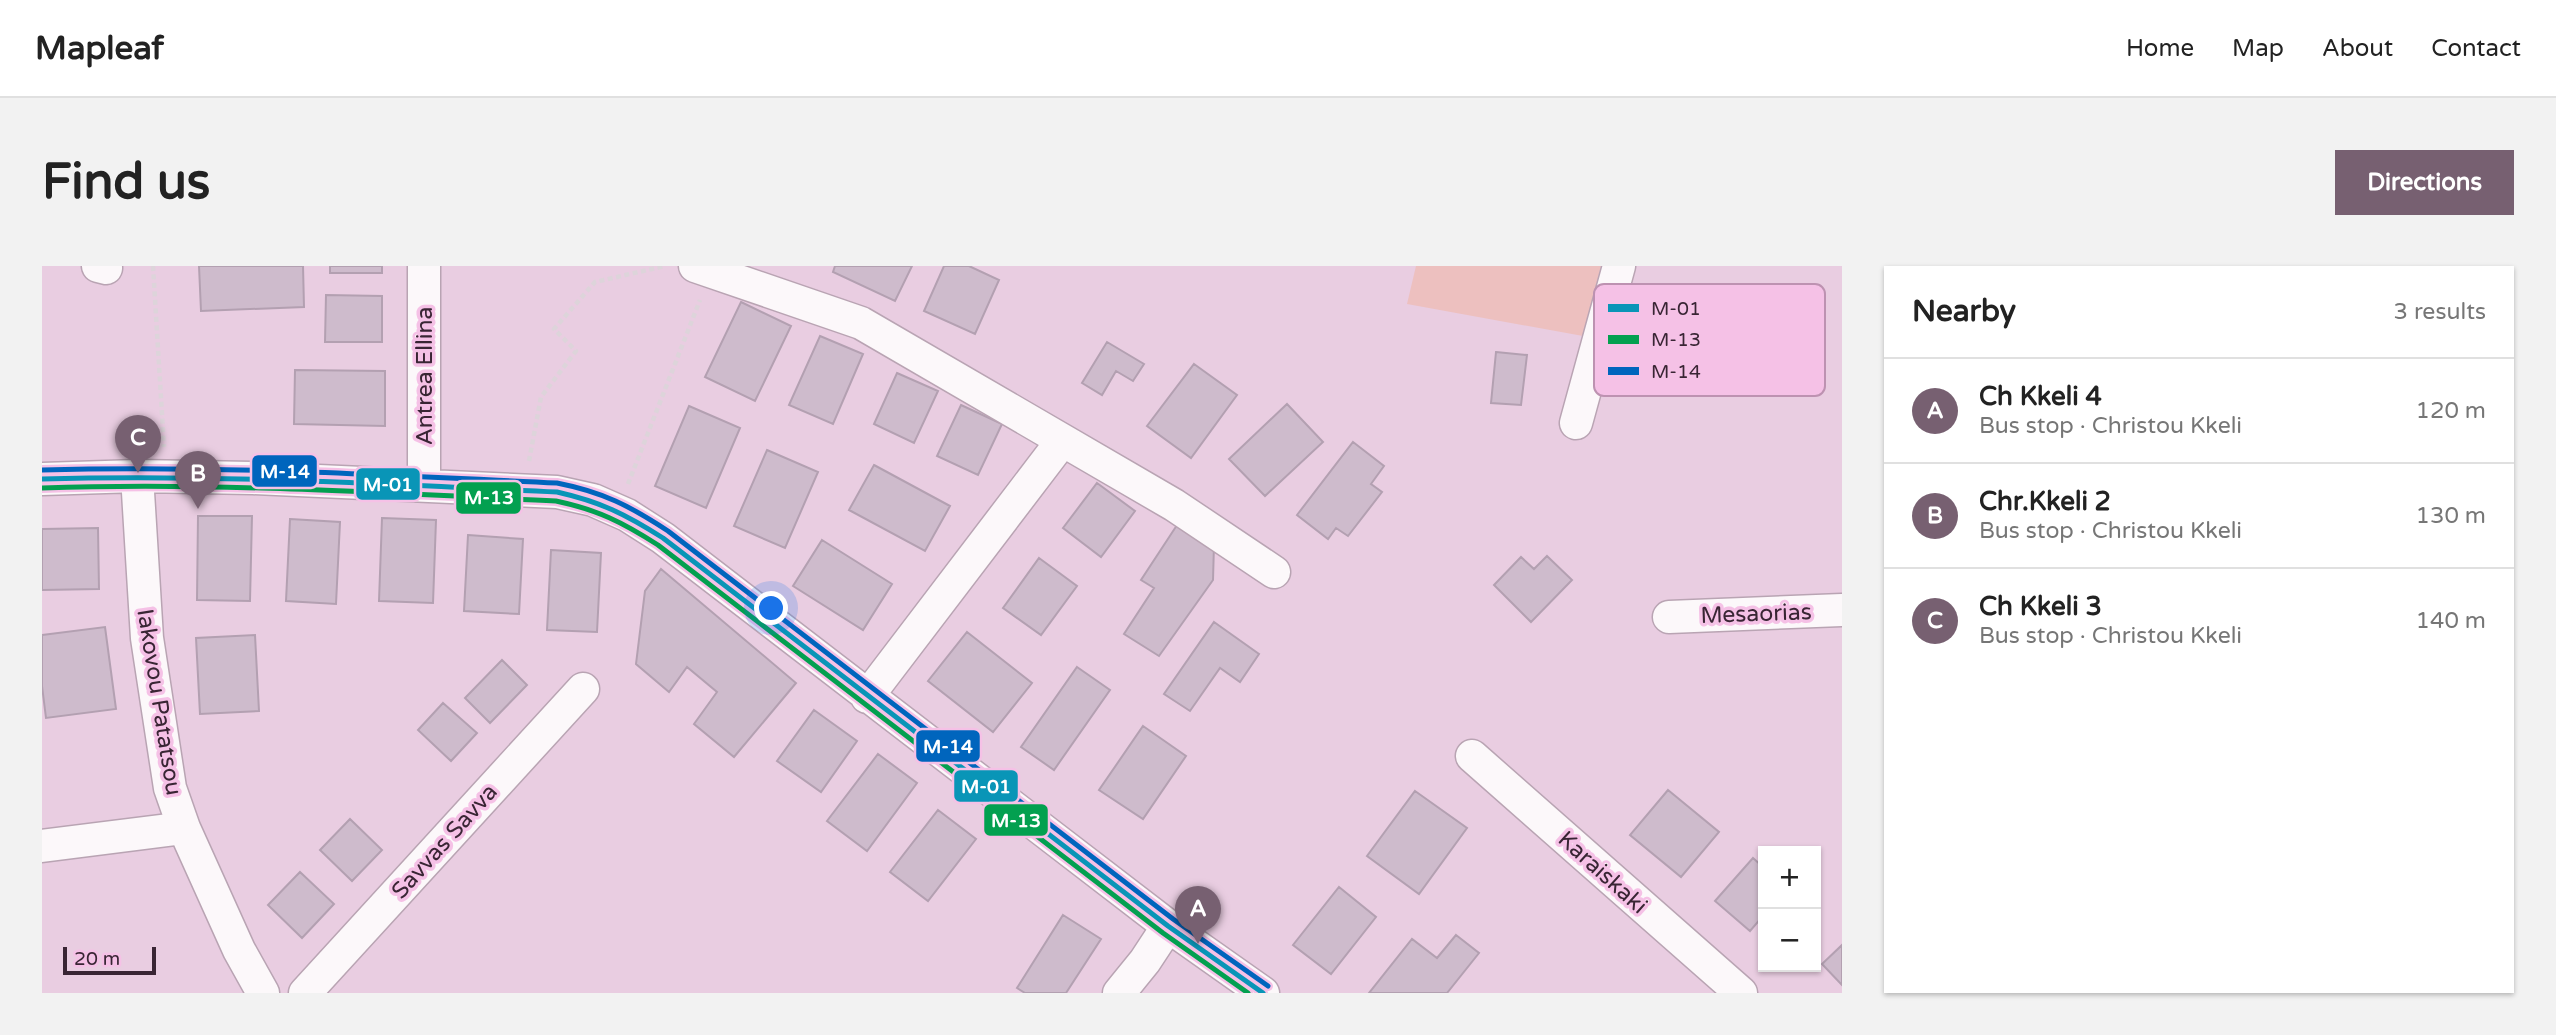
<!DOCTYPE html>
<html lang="en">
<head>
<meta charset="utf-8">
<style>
	:root { --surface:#fff; --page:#f2f2f2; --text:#222; --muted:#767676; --line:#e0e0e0; --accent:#776071 }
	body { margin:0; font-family:"Varela Round",sans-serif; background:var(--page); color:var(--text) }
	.controls { position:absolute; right:21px; bottom:21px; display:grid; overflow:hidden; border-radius:0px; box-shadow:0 2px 5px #0004 }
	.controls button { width:63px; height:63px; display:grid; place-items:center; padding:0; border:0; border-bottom:2px solid var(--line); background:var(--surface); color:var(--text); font:35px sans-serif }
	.scale { position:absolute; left:21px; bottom:18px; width:93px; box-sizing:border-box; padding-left:7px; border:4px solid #392534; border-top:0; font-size:19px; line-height:24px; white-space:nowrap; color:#392534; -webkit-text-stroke:5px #f5c1e6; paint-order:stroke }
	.you { position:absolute; left:730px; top:343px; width:24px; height:24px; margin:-18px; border:5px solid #fff; border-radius:50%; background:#1a73e8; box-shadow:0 0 0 10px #1a73e833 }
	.badge { display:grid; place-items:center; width:46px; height:46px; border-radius:50%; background:var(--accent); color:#fff; font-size:23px; font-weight:700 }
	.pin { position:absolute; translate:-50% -58px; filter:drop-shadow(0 2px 4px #0008) }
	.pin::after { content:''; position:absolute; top:37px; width:24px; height:21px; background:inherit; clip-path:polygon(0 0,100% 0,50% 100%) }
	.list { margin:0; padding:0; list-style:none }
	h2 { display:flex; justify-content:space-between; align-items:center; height:91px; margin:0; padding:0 28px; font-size:30px }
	h2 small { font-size:23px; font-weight:400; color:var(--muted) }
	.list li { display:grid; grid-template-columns:46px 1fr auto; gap:21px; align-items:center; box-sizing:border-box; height:105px; padding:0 28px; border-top:2px solid var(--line) }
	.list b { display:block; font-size:26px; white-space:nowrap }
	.list p { margin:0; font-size:23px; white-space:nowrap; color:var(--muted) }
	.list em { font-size:23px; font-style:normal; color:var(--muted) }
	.map { position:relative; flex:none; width:1800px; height:727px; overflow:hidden; border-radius:0px }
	header { display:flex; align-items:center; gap:42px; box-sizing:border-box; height:98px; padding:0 35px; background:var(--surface); border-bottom:2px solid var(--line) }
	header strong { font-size:33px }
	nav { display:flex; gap:38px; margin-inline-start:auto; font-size:24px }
	.intro { display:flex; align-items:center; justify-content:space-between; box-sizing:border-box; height:168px; padding:0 42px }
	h1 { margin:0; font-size:49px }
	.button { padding:18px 32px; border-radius:0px; background:var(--accent); color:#fff; font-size:24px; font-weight:700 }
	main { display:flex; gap:42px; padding:0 42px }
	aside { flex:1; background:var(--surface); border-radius:0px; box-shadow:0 2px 5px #0004 }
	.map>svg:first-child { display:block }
</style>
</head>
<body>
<header>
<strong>Mapleaf</strong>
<nav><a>Home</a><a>Map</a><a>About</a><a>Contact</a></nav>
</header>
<div class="intro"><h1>Find us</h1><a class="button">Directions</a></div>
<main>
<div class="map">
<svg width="1800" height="727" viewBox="0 0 1800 727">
	<rect width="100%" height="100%" fill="#e9cde1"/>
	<path fill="#edc0bf" d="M1374,0H1559L1541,70L1365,38Z"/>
	<path fill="#cebbcc" stroke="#b3a0b1" stroke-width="2" d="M157,0H261L262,41L159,45Z
		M288,0H340V7H288Z
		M793,0H870L853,35L791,6Z
		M902,0H927L957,14L933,68L882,45Z
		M284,29L340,30V76H283Z
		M699,36L749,60L713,135L663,111Z
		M778,70L821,88L791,158L747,139Z
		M1065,76L1102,98L1091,115L1074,105L1060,129L1040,117Z
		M1454,86L1485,89L1479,139L1449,137Z
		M1152,98L1195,129L1149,192L1105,160Z
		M253,104L343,105V160L252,158Z
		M855,107L896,125L872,177L832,158Z
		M1245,138L1281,176L1223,230L1187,193Z
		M919,139L960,158L936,209L895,190Z
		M647,140L698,162L664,242L613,220Z
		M1311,176L1342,200L1329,218L1340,226L1306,270L1294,262L1286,273L1255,249Z
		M725,184L776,206L743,282L692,260Z
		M832,199L908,240L883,285L807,244Z
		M1055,217L1093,245L1059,291L1021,262Z
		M156,250H210L208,335L155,334Z
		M340,252L394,254L391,337L337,335Z
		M248,253L298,256L294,338L244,335Z
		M1137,256L1172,278L1171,314L1117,390L1082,368L1112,322L1099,314Z
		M56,262L57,323L0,324V263Z
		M426,269L481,273L477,348L422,345Z
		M780,274L850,318L821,364L751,320Z
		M509,284L559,287L555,366L505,364Z
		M1505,290L1530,314L1489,356L1452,319L1479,291L1492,303Z
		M997,292L1035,320L999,369L961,342Z
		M619,303L754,417L692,491L652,458L675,426L645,401L627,426L594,398L603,325Z
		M1172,356L1217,388L1198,416L1178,402L1148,445L1122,428Z
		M63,361L74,443L4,452L0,420V369Z
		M925,366L990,417L951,466L886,415Z
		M213,369L217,445L158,448L154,372Z
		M460,394L485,419L448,457L423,432Z
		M1035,401L1068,424L1012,504L979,481Z
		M401,437L435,467L409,495L376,464Z
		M772,444L815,475L779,526L735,495Z
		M1101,460L1144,490L1101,553L1057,524Z
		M836,488L875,517L825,585L785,555Z
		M1626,524L1677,566L1639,611L1588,569Z
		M1373,525L1425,562L1377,628L1325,590Z
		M896,544L934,573L886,635L848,606Z
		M308,553L340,584L310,615L278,584Z
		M1711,592L1721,601V650L1708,665L1673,635Z
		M258,606L292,638L260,672L226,639Z
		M1297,621L1334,651L1289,708L1251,679Z
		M1021,649L1059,673L1024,727H983L975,722Z
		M1414,669L1437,687L1405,727H1327L1370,673L1395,692Z
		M1800,679V719L1780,698Z"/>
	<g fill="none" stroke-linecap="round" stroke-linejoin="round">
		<g stroke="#b9a4b3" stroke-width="35">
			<path id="minor" d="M56,0L64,2
				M382,0V219
				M653,0L819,57L1132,239L1232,306
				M1534,157L1577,0
				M95,210L105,372L128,522L142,562L197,684L221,727
				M0,213L95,210L211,212L515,226L551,234L585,249L621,272L1126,660L1221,727
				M1627,351L1800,344
				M825,431L1020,175
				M1430,490L1699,727
				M0,580L142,562
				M263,727L541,423
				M1077,727L1103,695L1126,660"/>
		</g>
		<path stroke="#ddd4da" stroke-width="4.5" stroke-dasharray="5 3.5" stroke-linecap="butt" d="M111,0L122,181
			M487,195L499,131L534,85L512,63L553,16L623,0
			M586,218L658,34"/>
		<use href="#minor" stroke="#fcf8fa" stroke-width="32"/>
		<g stroke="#f5c1e6" stroke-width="10">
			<path id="bus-1" d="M0,213C172,208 343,218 515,226C559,236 583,248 621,272L1126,660L1221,727"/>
		</g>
		<g stroke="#f5c1e6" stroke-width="10">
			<path id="bus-2" d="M0,222C172,216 343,227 514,235C556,244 580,256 616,279L1121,667L1206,727"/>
		</g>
		<g stroke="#f5c1e6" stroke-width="10">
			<path id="bus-3" d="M0,204C172,199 344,209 515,217C561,226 588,240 626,265L1131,653L1226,720"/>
		</g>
		<use href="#bus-1" stroke="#0995b7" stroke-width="5"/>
		<use href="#bus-2" stroke="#03a050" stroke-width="5"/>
		<use href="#bus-3" stroke="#0065bd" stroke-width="5"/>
	</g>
	<g text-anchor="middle" stroke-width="7" stroke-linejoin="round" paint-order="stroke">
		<g font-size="23" fill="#392534" stroke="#f5c1e6">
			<text transform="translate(382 110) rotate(-90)" y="8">Antrea Ellina</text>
			<text transform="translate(1714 347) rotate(-2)" y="8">Mesaorias</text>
			<text transform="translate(118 436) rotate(81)" y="8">Iakovou Patatsou</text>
			<text transform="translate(402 575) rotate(-48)" y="8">Savvas Savva</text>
			<text transform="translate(1561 606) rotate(42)" y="8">Karaiskaki</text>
		</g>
	</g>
	<rect x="1552" y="18" width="231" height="112" rx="10" fill="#f5c1e6" stroke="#bd92b1" stroke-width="2"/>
	<rect x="1566" y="38" width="31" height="8" fill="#0995b7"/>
	<rect x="1566" y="69" width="31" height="9" fill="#03a050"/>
	<rect x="1566" y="101" width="31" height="8" fill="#0065bd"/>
	<g font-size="19" fill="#392534">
		<text x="1609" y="49">M-01</text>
		<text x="1609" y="80">M-13</text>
		<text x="1609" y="112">M-14</text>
	</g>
	<g stroke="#f5c1e6" stroke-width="2.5">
		<rect x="209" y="188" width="67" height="34" rx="7" fill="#0065bd"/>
		<rect x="313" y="201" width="66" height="34" rx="7" fill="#0995b7"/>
		<rect x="413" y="215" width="67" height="34" rx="7" fill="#03a050"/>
		<rect x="873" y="463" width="66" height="34" rx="7" fill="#0065bd"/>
		<rect x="911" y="503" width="66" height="34" rx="7" fill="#0995b7"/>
		<rect x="941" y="537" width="66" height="34" rx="7" fill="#03a050"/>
	</g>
	<g font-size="19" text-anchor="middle" font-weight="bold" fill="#fff">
		<text x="243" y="212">M-14</text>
		<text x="346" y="225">M-01</text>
		<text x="447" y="238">M-13</text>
		<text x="906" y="487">M-14</text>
		<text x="944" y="527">M-01</text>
		<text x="974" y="561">M-13</text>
	</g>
</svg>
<div class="controls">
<button>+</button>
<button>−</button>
</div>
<div class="scale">20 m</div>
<div class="you"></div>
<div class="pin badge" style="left:1156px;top:678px">A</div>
<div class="pin badge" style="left:156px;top:243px">B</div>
<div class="pin badge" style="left:96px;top:207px">C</div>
</div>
<aside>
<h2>Nearby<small>3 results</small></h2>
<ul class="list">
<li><span class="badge">A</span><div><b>Ch Kkeli 4</b><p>Bus stop · Christou Kkeli</p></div><em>120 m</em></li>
<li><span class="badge">B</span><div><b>Chr.Kkeli 2</b><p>Bus stop · Christou Kkeli</p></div><em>130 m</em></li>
<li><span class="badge">C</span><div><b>Ch Kkeli 3</b><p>Bus stop · Christou Kkeli</p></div><em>140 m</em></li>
</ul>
</aside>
</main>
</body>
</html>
